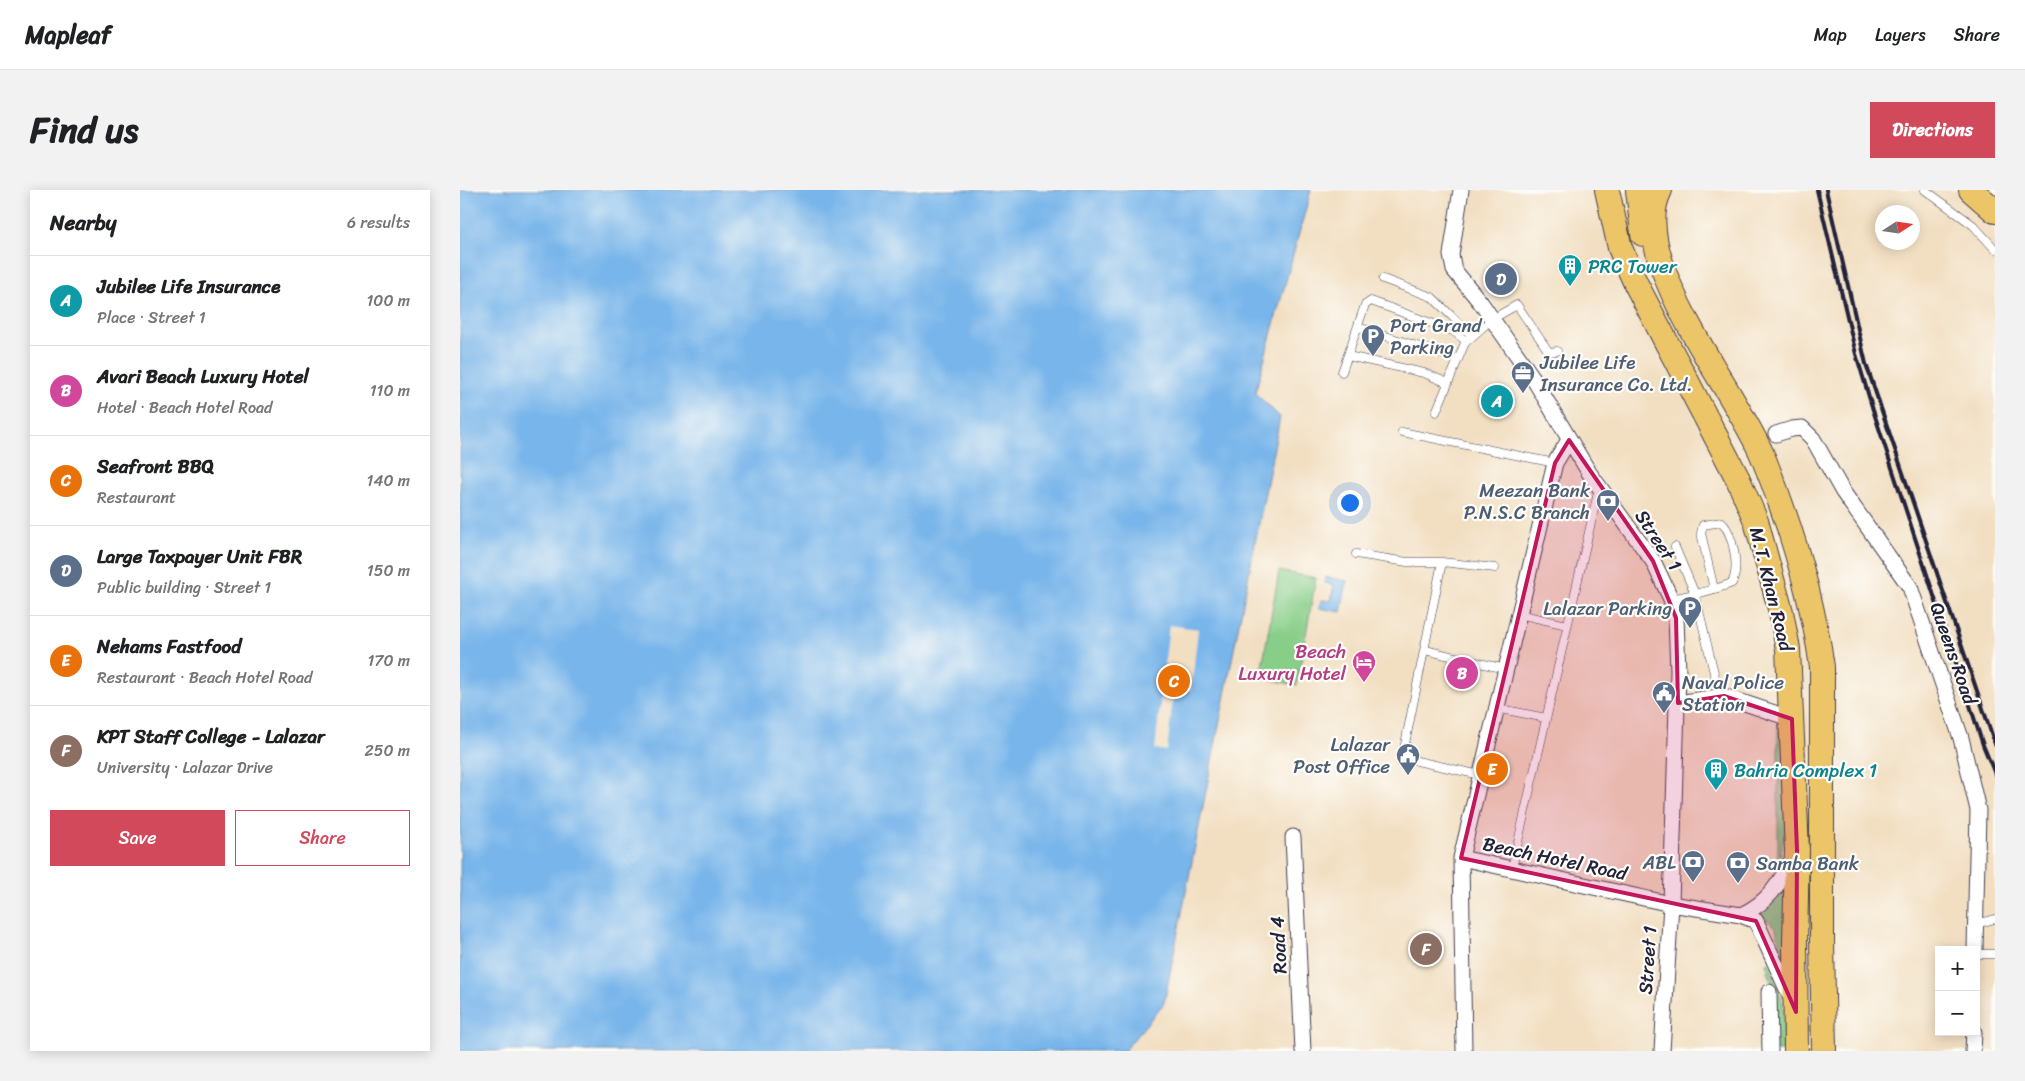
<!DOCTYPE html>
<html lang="en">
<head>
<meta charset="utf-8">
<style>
	:root { --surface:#fff; --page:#f2f2f2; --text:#202124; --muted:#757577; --line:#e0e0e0; --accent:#d1495b }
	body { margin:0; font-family:Sriracha,sans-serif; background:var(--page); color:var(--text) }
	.controls { position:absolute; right:15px; bottom:15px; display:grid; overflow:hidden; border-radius:0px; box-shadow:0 2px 12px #0003 }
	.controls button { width:45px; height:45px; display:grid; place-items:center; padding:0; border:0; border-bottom:1px solid var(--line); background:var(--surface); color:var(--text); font:25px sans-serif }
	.compass { position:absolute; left:1415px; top:15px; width:45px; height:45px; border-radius:50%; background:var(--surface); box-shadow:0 2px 12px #0003; rotate:78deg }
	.you { position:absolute; left:889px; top:312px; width:18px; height:18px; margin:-12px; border:4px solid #fff; border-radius:50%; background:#1a73e8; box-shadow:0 0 0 8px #1a73e833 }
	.badge { display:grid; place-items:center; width:32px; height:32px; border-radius:50%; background:var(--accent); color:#fff; font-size:16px; font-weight:700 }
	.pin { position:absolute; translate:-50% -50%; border:2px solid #fff; box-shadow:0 1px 5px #0006 }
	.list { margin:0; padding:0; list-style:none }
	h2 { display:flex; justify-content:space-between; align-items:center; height:65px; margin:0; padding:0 20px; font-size:21px }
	h2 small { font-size:16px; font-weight:400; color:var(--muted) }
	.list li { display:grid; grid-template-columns:32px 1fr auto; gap:15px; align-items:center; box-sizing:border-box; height:90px; padding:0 20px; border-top:1px solid var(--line) }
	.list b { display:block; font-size:19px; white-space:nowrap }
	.list p { margin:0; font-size:16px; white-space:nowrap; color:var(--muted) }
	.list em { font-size:16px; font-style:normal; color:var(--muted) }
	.actions { display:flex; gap:10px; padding:15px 20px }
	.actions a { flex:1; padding:11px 0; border:1px solid var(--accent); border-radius:0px; text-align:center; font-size:18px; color:var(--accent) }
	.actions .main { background:var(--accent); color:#fff }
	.map { position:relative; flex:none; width:1535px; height:861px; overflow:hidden; border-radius:0px }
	header { display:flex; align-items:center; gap:30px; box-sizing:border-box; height:70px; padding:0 25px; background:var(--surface); border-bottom:1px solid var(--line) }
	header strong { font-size:24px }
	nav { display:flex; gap:28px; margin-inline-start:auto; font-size:18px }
	.intro { display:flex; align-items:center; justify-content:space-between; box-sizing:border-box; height:120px; padding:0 30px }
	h1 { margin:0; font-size:35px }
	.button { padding:12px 22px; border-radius:0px; background:var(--accent); color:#fff; font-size:18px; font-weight:700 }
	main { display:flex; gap:30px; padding:0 30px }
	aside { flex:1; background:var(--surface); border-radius:0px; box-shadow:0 2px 12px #0003 }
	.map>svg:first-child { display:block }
</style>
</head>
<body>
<header>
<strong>Mapleaf</strong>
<nav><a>Map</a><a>Layers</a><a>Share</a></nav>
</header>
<div class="intro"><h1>Find us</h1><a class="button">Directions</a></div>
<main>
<aside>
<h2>Nearby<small>6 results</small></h2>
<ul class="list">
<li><span class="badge" style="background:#0f9aa8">A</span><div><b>Jubilee Life Insurance</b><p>Place · Street 1</p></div><em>100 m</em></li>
<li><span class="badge" style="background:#d1479c">B</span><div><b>Avari Beach Luxury Hotel</b><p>Hotel · Beach Hotel Road</p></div><em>110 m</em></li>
<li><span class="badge" style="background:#e8710a">C</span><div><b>Seafront BBQ</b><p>Restaurant</p></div><em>140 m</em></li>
<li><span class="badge" style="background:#5c6f8a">D</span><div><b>Large Taxpayer Unit FBR</b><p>Public building · Street 1</p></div><em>150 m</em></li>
<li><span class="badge" style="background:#e8710a">E</span><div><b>Nehams Fastfood</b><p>Restaurant · Beach Hotel Road</p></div><em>170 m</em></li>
<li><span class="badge" style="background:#8d6e63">F</span><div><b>KPT Staff College - Lalazar</b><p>University · Lalazar Drive</p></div><em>250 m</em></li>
</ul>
<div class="actions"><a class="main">Save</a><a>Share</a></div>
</aside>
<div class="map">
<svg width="1535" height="861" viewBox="0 0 1535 861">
	<rect width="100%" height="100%" fill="#fdfcf7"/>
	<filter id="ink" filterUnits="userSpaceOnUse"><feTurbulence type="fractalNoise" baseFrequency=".02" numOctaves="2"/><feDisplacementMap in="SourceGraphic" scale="10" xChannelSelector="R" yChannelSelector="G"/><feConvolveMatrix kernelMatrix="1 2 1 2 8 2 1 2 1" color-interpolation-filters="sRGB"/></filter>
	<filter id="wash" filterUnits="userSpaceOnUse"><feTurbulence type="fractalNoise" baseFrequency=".0096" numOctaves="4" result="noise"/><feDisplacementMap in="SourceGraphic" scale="20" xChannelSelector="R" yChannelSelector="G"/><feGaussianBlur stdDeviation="1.12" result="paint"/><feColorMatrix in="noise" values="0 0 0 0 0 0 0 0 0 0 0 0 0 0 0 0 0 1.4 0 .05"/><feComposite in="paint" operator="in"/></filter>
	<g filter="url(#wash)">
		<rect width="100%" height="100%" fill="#f2dfc2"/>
		<path fill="#88ce89" stroke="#557862" d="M819,381L856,388L837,495L800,488Z
			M1318,528L1326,536V638L1318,679Z
			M1326,684L1327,782L1316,739L1309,731L1291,722Z
			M1309,772L1323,814L1325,861H1316L1317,814L1306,773Z"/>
		<path fill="#78b5ea" stroke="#4d6c92" d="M0,0H851L795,203L820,227L704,813L664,861H0Z
			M866,387L887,391L881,422L859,418L861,410L871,411L874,395L865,393Z"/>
		<path fill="#f2dfc2" d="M709,435L738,439L731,500L714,499L707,561L695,559Z"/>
	</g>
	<g filter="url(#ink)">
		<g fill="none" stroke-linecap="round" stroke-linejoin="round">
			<g stroke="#413e4f" stroke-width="9">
				<path id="service" d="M1465,0L1513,35L1535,59
					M923,89L972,107L1012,146
					M898,137L997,169
					M888,166L964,183L988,193
					M882,182L905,115L911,111L993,141L1006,151
					M976,222L1005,153L1032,129L1057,115L1089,162L1097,161
					M942,242L1095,273
					M896,364L947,372H982L945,554C945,563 948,567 957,571L1020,585
					M982,372L1035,378
					M1254,399L1241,343L1243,335L1262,332C1273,345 1280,377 1272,393C1260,398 1248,401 1235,404L1256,491L1264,506
					M1211,409L1235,404L1215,357
					M1058,424L1107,435
					M965,460L1045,479
					M1036,518L1086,528
					M1052,678L1139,298
					M1516,734L1535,729
					M1516,764H1535"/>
			</g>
			<g stroke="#413e4f" stroke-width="17">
				<path id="minor" d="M1001,0L991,65L994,80L1021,113L1073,188L1130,284L1193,371L1211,409L1216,428L1218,482L1211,714L1202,861
					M1316,244L1332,239L1342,238L1353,249L1383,302L1450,397L1501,548L1518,620L1515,760
					M1218,513L1264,506L1332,529
					M833,647L843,861
					M1001,668L1211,714L1281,725L1296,731L1331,808
					M1281,725C1311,711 1319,693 1335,665
					M1309,802L1310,861
					M1004,861L1001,668L1095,273L1109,250
					M1513,861L1514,842"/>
			</g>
			<g stroke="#413e4f" stroke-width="26">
				<path id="trunk" d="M1147,0L1160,58L1176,94L1278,289L1296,331L1321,422L1328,459L1337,660L1335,752L1336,861
					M1178,0L1183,44
					M1200,0C1165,68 1277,202 1303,267C1331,336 1352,404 1362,477V750L1364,861
					M1511,0L1535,21"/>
			</g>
			<use href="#service" stroke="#fff" stroke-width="8"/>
			<use href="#minor" stroke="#fff" stroke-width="15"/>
			<use href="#trunk" stroke="#edc569" stroke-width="24"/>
			<path stroke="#22223b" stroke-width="4" d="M1357,0L1396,164L1413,220L1523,555L1535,584
				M1366,0L1406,174L1535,554"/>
		</g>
	</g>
	<path fill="#c2185b" fill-opacity="0.2" stroke="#c2185b" stroke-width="4" stroke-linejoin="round" d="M1109,250L1193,371L1216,428L1218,513L1264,506L1332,529L1337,660L1336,822L1296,731L1001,668L1095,273Z"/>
	<defs>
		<g id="building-pin" transform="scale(1.25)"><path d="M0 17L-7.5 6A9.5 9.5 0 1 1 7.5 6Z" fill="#0f9aa8" stroke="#fdfcf7"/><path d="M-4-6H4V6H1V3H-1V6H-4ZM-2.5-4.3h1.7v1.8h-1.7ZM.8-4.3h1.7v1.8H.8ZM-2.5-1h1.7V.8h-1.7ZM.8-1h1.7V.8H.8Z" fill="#fff"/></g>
		<g id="parking-pin" transform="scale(1.25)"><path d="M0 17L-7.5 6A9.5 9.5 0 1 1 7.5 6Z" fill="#5c6f8a" stroke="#fdfcf7"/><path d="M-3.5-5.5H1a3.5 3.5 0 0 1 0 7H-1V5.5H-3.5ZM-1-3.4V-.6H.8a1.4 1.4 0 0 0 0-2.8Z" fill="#fff"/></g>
		<g id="office-pin" transform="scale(1.25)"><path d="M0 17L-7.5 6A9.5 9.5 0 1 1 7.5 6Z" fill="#5c6f8a" stroke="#fdfcf7"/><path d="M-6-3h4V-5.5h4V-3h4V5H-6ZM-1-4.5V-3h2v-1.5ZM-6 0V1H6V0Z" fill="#fff"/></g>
		<g id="bank-pin" transform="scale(1.25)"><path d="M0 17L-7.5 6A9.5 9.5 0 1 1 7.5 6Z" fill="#5c6f8a" stroke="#fdfcf7"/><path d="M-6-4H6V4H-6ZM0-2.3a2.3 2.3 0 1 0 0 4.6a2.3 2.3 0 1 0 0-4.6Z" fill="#fff"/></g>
		<g id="hotel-pin" transform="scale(1.25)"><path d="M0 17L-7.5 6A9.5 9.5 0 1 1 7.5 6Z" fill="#d1479c" stroke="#fdfcf7"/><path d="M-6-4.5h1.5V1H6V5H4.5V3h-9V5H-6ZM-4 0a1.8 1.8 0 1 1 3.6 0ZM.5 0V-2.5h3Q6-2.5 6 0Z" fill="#fff"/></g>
		<g id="civic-pin" transform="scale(1.25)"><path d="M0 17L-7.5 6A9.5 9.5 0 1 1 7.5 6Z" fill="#5c6f8a" stroke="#fdfcf7"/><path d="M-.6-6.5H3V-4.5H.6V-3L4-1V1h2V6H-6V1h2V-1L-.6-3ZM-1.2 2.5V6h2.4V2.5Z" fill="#fff"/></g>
	</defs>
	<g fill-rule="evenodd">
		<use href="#building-pin" x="1110" y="76"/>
		<use href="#parking-pin" x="913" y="146"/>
		<use href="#office-pin" x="1063" y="183"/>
		<use href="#bank-pin" x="1148" y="311"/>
		<use href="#parking-pin" x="1230" y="418"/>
		<use href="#hotel-pin" x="904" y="472"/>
		<use href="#civic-pin" x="1204" y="503"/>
		<use href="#civic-pin" x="948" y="565"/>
		<use href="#building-pin" x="1256" y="580"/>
		<use href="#bank-pin" x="1233" y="672"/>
		<use href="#bank-pin" x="1278" y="673"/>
	</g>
	<g text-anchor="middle" stroke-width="4.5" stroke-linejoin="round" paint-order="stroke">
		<g font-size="19" fill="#0d838f" stroke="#fdfcf7" text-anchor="start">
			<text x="1128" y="83">PRC Tower</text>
			<text x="1274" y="587">Bahria Complex 1</text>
		</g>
		<g font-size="19" fill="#4e5e75" stroke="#fdfcf7" text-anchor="start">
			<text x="930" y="142">Port Grand<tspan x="930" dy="22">Parking</tspan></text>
			<text x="1080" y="179">Jubilee Life<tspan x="1080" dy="22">Insurance Co. Ltd.</tspan></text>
			<text x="1130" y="307" text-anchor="end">Meezan Bank<tspan x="1130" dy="22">P.N.S.C Branch</tspan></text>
			<text x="1212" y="425" text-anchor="end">Lalazar Parking</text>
			<text x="1222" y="499">Naval Police<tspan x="1222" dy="22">Station</tspan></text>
			<text x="930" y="561" text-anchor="end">Lalazar<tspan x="930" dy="22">Post Office</tspan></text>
			<text x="1216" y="679" text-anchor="end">ABL</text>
			<text x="1296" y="680">Samba Bank</text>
		</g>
		<g font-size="19" fill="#22223b" stroke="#fdfcf7">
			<text transform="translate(1199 350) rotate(57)" y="7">Street 1</text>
			<text transform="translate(1312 399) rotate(76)" y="7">M.T. Khan Road</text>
			<text transform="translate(1494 463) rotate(71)" y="7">Queens Road</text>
			<text transform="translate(1095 668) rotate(12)" y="7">Beach Hotel Road</text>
			<text transform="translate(818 755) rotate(-93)" y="7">Road 4</text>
			<text transform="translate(1187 770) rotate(-86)" y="7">Street 1</text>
		</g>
		<g font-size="19" fill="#b23c85" stroke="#fdfcf7" text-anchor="end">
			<text x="886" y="468">Beach<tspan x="886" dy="22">Luxury Hotel</tspan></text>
		</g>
	</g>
</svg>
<div class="controls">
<button>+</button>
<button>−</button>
</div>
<svg class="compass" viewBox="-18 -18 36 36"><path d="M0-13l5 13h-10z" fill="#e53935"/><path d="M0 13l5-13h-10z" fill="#757577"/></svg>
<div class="you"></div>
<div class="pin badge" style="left:1037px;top:211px;background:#0f9aa8">A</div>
<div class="pin badge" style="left:1002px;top:483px;background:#d1479c">B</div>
<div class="pin badge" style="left:714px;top:491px;background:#e8710a">C</div>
<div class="pin badge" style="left:1041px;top:89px;background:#5c6f8a">D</div>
<div class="pin badge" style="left:1032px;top:579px;background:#e8710a">E</div>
<div class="pin badge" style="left:966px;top:759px;background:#8d6e63">F</div>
</div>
</main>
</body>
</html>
